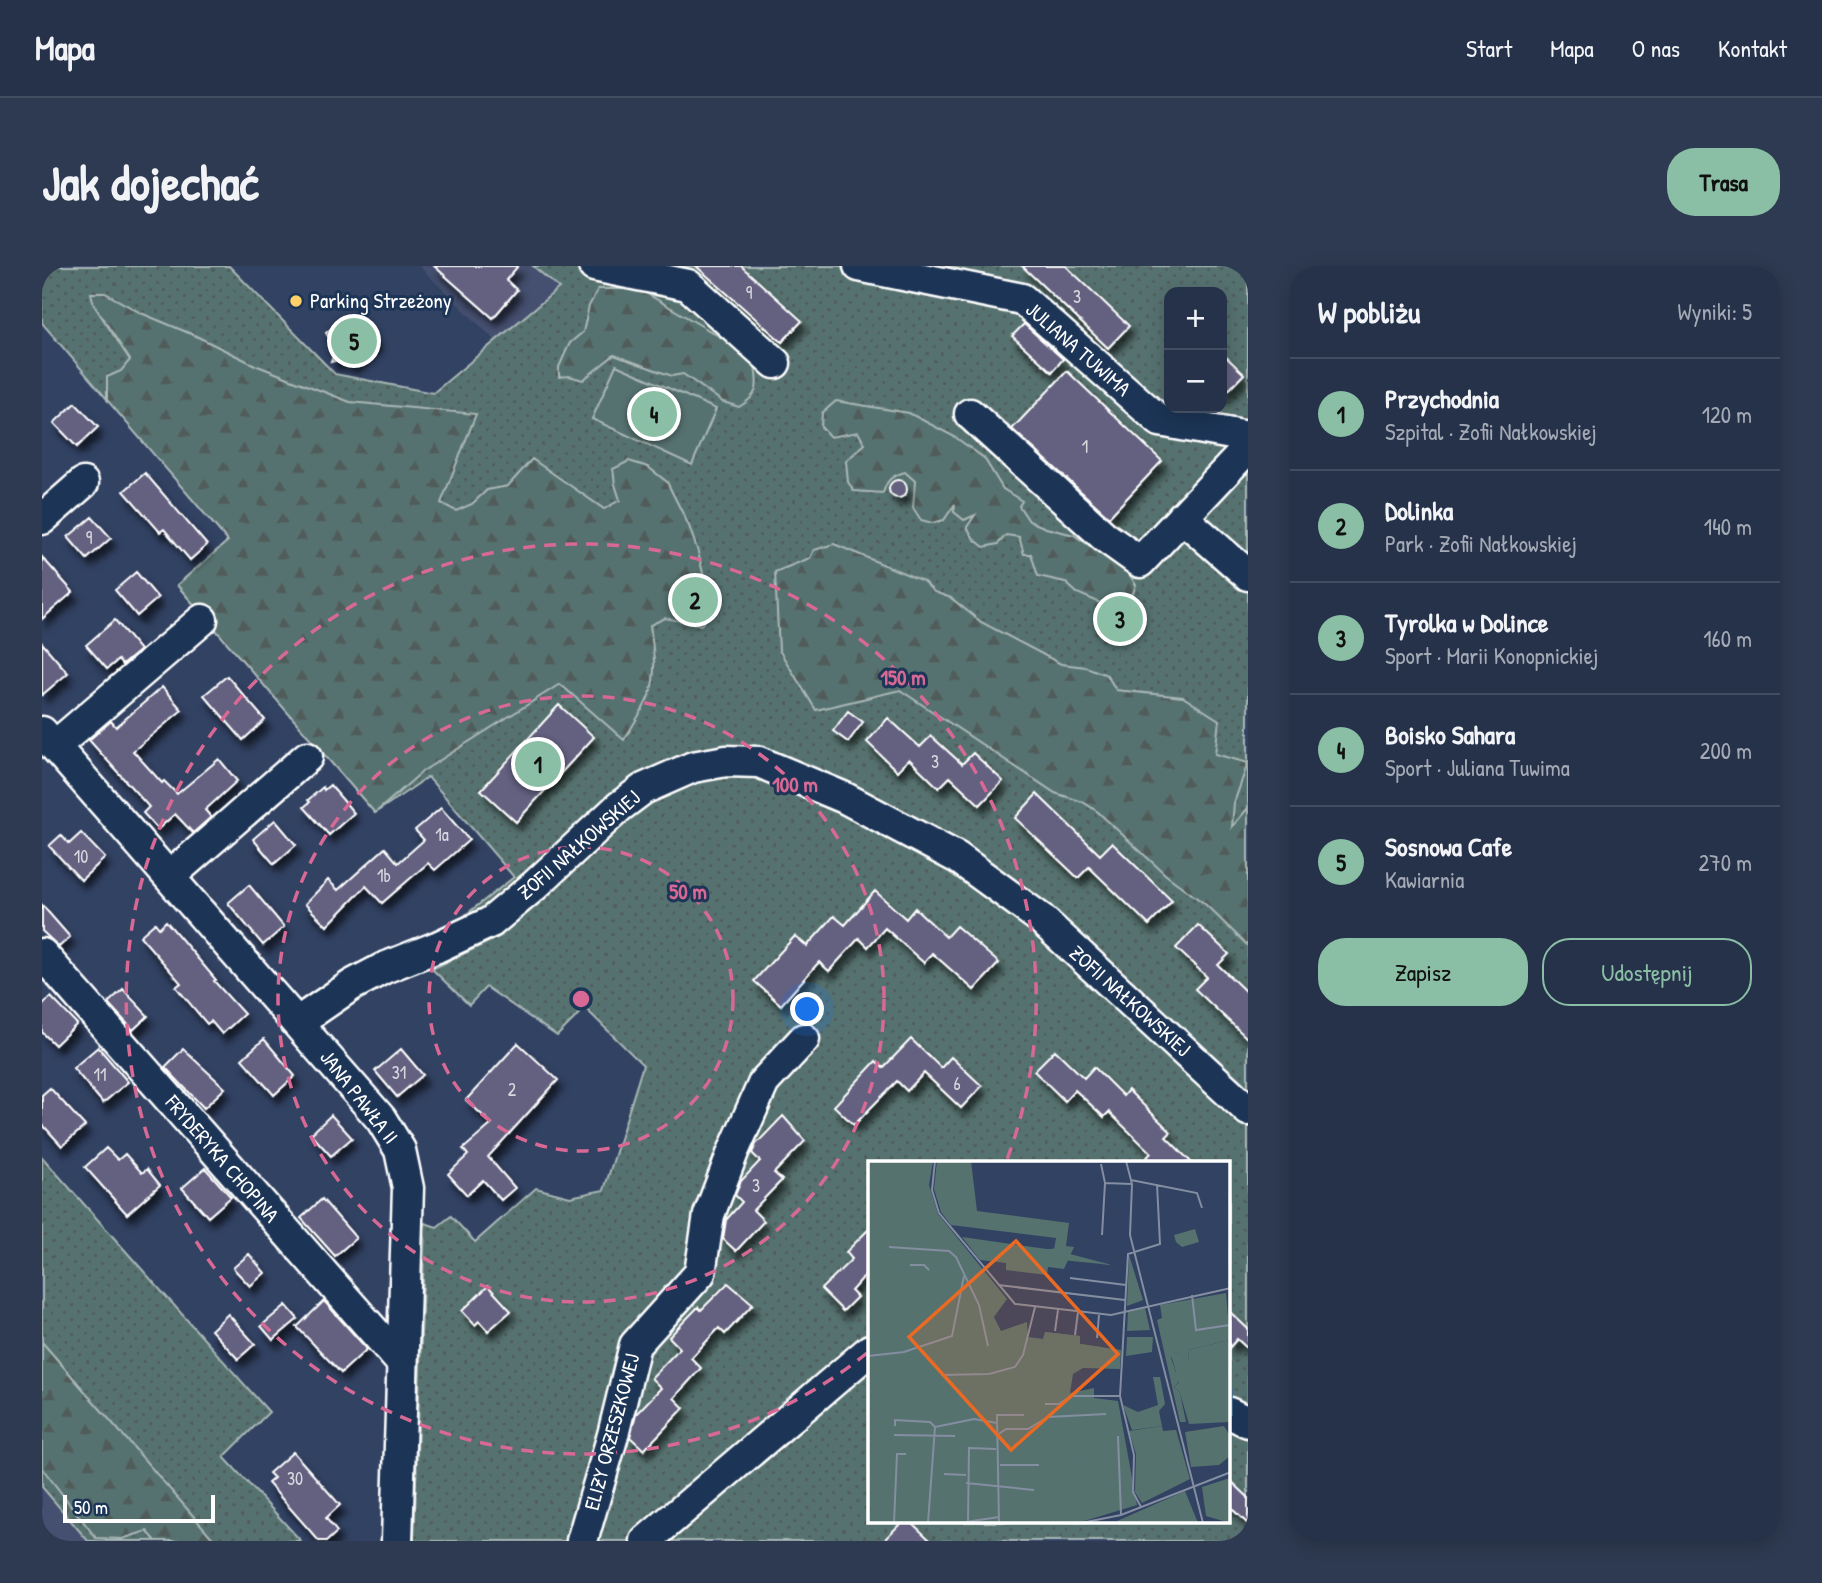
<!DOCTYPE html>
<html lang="pl">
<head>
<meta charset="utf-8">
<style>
	:root { --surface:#26324a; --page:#2e3a51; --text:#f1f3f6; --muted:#a4aab5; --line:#424d62; --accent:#8abfa5 }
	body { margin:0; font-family:"Patrick Hand",sans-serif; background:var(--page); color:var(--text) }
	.controls { position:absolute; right:21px; top:21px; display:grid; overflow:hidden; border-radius:14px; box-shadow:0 4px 18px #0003 }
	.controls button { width:63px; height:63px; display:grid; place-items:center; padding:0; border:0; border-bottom:2px solid var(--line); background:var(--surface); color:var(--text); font:35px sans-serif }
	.scale { position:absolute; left:21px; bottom:18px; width:152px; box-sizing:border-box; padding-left:7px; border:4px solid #fff; border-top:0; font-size:19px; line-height:24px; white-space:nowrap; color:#fff; -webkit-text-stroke:5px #1d3557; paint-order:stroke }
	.you { position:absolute; left:766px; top:744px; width:24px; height:24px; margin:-18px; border:5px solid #fff; border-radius:50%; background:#1a73e8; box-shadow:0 0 0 10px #1a73e833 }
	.badge { display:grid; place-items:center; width:46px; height:46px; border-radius:50%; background:var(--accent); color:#111; font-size:23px; font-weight:700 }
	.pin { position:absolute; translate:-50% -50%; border:4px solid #fff; box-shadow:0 2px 7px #0006 }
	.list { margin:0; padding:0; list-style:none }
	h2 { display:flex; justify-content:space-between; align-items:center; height:91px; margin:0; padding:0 28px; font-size:30px }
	h2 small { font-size:23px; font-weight:400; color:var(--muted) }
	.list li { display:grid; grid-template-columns:46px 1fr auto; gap:21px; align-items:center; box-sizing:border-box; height:112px; padding:0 28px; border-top:2px solid var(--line) }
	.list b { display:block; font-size:26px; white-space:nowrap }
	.list p { margin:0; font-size:23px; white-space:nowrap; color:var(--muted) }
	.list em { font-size:23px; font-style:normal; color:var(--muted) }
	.actions { display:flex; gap:14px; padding:21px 28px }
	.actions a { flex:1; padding:16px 0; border:2px solid var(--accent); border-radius:28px; text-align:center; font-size:24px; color:var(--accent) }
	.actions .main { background:var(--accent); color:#111 }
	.map { position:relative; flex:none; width:1206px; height:1275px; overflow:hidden; border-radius:28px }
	header { display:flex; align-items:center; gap:42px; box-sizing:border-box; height:98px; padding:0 35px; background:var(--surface); border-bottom:2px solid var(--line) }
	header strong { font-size:33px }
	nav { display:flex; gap:38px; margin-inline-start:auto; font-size:24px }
	.intro { display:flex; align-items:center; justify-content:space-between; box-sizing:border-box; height:168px; padding:0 42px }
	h1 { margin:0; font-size:49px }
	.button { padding:18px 32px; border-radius:28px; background:var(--accent); color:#111; font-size:24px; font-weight:700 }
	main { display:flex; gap:42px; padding:0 42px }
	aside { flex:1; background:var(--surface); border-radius:28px; box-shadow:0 4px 18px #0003 }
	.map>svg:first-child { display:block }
</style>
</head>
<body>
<header>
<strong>Mapa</strong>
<nav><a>Start</a><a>Mapa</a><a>O nas</a><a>Kontakt</a></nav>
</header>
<div class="intro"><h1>Jak dojechać</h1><a class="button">Trasa</a></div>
<main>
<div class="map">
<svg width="1206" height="1275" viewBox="0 0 1206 1275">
	<defs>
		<pattern id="grass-dots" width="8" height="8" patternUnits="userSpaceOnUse" patternTransform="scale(1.75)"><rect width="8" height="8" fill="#56726f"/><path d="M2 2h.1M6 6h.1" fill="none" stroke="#505b5a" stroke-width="1.8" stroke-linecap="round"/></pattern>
		<pattern id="forest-firs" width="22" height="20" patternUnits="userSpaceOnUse" patternTransform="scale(1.75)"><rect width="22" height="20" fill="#56726f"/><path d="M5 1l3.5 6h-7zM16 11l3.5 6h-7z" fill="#505b5a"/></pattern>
		<filter id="shadow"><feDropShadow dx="4.5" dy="8" stdDeviation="3.5" flood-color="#0009"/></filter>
	</defs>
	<rect width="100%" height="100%" fill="#324263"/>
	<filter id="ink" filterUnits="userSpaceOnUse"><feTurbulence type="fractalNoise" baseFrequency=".0143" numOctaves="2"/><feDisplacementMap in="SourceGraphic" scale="14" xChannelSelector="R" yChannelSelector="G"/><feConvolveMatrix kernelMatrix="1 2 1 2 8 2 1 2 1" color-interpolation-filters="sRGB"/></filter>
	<g filter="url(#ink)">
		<path fill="#454f6f" d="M377,0H491L517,22L462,83Z
			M0,1221L46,1275H0Z"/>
		<path fill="url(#grass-dots)" stroke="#aab8b7" stroke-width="2" fill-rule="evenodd" d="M0,0H187L293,108L391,127L517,22L491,0H1206V1275H372L383,957L395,961L409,950L433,976L494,922L528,931L562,924L601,799L543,742L515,770L444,721L427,739L390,703L459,670L422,650L472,611L386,511L333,547L135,319L186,275L0,57ZM1127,26H1180V142H1127ZM828,897H1187V1256H828Z
			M0,891L227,1146L182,1191L259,1275H46L0,1221Z"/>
		<path fill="url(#forest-firs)" stroke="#aab8b7" stroke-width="2" d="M556,23H597L712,91C714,116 722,126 697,141L681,136L641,108L630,110L572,89L541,114L527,110L517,111V101L525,83L528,77L541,66L547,40Z
			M49,27H63L99,47L154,70L213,99L308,136L434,148L399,237L414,245L430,238L445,224L466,220L490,193L562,243L578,234L573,218L571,203L587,195L606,201L625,216L647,260L656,286L670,346L659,359L623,352L608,359C611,382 616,407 607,430C601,445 590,460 582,474L518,418L381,505L333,547L135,319L186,275L65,134V111L79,105L88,94L52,39Z
			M794,135L867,147L913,171L942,192L961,223L980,235L977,240L987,255L1004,262L1032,269L1085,305L1094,319L1089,332L1078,331L1063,339L1035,327L1023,316L996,310L989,288H982L977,271L964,269L956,278L942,281L932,273L925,261L933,249L922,254L912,246L913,238L902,254L890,257L879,254L871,242L873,215L863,206C850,210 845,213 841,227L812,225L806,216L804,195L823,178L816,166L788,171L779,161L780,147Z
			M792,278L881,315L892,326L909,332L939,356L1019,398L1044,401L1065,409L1074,424L1141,431L1177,454L1173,488L1206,497L1192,537L1190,561L1206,542V680L1163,638L1124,609L1056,546L1041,536L1013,527L858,424L774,444L737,384L733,306L768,292L772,284Z
			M0,1076L173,1275H114L105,1265L80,1273L54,1272L0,1202Z"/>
		<path fill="#56726f" stroke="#aab8b7" stroke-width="2" d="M574,99L674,143L650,199L550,153Z"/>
		<path fill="#646180" stroke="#fff" stroke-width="2" filter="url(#shadow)" d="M392,0H476L464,14L475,24L451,52Z
			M654,0H699L760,55L740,76Z
			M980,0H1024L1087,60L1066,82Z
			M304,50L309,56L313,51L335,76L310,99L303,92L289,96L294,82L284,67Z
			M982,58L1021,93L1010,106L970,70Z
			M1180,87L1202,108L1180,131Z
			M1025,105L1120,195L1067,251L970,163Z
			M33,137L56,161L35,181L12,157Z
			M103,207L165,279L148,294L122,263L118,266L82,225Z
			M847 223a9 9 0 1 1 18 0a9 9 0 1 1-18 0Z
			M50,251L69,272L45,293L26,271Z
			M0,291L31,326L0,353Z
			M94,306L116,332L95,350L73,324Z
			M73,354L98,384L80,399L76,394L65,403L44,379Z
			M0,377L26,407L0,429Z
			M185,410L223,454L201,474L162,429Z
			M120,421L140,444L91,485L120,517L122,515L135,528L177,493L195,515L163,544L169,551L151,567L133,548L116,563L101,547L107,541L47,474L69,455L74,461Z
			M517,439L552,471L474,556L439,524Z
			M806,445L821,456L806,476L791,465Z
			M846,452L878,481L889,470L920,498L931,487L961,515L938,539L908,511L897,522L867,493L855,505L825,476Z
			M288,519L312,547L287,569L262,541L268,536L266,534L281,521L282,524Z
			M995,528L1058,589L1070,577L1130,635L1107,659L1047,601L1036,612L973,552Z
			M399,542L427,574L393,604L386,597L340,637L324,620L285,660L263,638L286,614L296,624L343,582L356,597L382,574L373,564Z
			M233,554L254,579L232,598L211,573Z
			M39,567L63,592L39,614L7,580L19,569L27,578Z
			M207,619L242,661L221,679L186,637Z
			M833,625L864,653L873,642L904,671L914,660L957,697L932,724L890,687L882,697L843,662L826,681L817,672L787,705L777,696L739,739L712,715L753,670L765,680L792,650L803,659Z
			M0,639L28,671L17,681L0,665Z
			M124,655L174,714L172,715L202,748L180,768L169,755L165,758L134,721L139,717L98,670L113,657L117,662Z
			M1156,659L1187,688L1176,699L1206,728V773L1153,723L1165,711L1134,682Z
			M81,723L106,750L91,764L66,737Z
			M9,731L35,758L13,779L0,766V739Z
			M222,773L253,810L232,829L200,793Z
			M869,773L899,802L909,791L940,820L919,842L882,807L865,825L855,815L812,859L792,840L834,795L841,802Z
			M476,777L516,814L446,891L473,922L459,934L441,914L425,929L406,908L426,889L421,883L450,858L424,834Z
			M56,781L86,816L61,837L31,802Z
			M141,783L183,822L162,842L123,801Z
			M359,783L381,809L355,831L333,805Z
			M1013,784L1042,812L1052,801L1081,830L1086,824L1129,866L1124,871L1150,897H1100L1109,887L1067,846L1062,851L1033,824L1023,835L992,805Z
			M8,822L43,860L20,880L0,858V829Z
			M289,849L310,872L289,890L269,868Z
			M741,850L763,875L732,907L740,914L711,944L722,955L694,985L681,973L684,954L700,936L693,929L699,915L718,895L710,887L714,878Z
			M64,882L76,894L83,888L100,907L105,903L118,919L85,948L43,901Z
			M163,902L189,931L166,951L140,922Z
			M280,933L314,972L293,990L259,952Z
			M828,962V1010L825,1007L809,1025L815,1031L801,1045L779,1023L810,993L804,986Z
			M207,988L223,1007L208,1020L191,1002Z
			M686,1017L711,1038L683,1068L677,1062L649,1092L659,1102L632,1132L642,1142L602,1184L588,1171L594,1148L619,1122L609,1112L638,1082L627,1071L656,1041L659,1044Z
			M446,1020L469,1045L446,1065L437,1055L433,1059L420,1045Z
			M282,1035L325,1083L299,1107L255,1061Z
			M244,1039L256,1053L231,1074L219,1060Z
			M1187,1045L1206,1063V1083L1195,1073L1187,1082Z
			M186,1048L213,1078L196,1093L169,1064Z
			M251,1186L298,1239L284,1252L295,1266L285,1275H277L226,1217L232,1212L227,1207Z
			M1187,1213L1206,1231V1258L1187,1240Z
			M860,1256H869L889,1275H841Z"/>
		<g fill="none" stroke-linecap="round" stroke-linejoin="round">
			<g stroke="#fff" stroke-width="35">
				<path id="minor" d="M552,0L646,19L733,97
					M817,0L980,33L1118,155L1206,171
					M928,148L1063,271L1098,296L1206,182
					M1140,251L1206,309
					M0,253L41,217
					M0,466L339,853L358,884L366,922L355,1275
					M13,480L160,354
					M128,610L265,491
					M0,688L360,1097
					M256,756L310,719L342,702L395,681L449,656L492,620L577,541L601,523L651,501L684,495L717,496L803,532L916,592L998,652L1206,844
					M1187,1147L1206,1156
					M540,1275L571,1169L593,1079L658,1007L667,949L691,886L722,816L762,773
					M604,1275L828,1084"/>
			</g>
			<use href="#minor" stroke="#1d3557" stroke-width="30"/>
		</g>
	</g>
	<g fill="none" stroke="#d76994" stroke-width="3.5" stroke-dasharray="12 9">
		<circle cx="539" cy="733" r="152"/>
		<circle cx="539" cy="733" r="303"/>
		<path d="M825 1087A455 455 0 1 1 964 896"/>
	</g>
	<circle fill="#ffd166" stroke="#1d3557" stroke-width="2.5" cx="254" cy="35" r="7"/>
	<g text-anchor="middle" stroke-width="6" stroke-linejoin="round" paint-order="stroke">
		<g font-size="18" fill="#d8d8df">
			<text x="707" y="33">9</text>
			<text x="1035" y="37">3</text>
			<text x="1043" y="187">1</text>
			<text x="47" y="278">9</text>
			<text x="893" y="502">3</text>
			<text x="400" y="575">1a</text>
			<text x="39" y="597">10</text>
			<text x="342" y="616">1b</text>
			<text x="357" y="813">31</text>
			<text x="58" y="815">11</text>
			<text x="915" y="824">6</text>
			<text x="470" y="830">2</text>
			<text x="714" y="926">3</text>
			<text x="253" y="1219">30</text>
		</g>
		<g font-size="21" fill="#fff" stroke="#1d3557" text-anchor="start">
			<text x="268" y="42">Parking Strzeżony</text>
		</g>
		<g font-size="21" fill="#fff" stroke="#1d3557">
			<text transform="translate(1036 83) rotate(41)" y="7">JULIANA TUWIMA</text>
			<text transform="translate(537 579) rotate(-41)" y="7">ZOFII NAŁKOWSKIEJ</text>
			<text transform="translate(1088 735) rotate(42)" y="7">ZOFII NAŁKOWSKIEJ</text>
			<text transform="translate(317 831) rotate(52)" y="7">JANA PAWŁA II</text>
			<text transform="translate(180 893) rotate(49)" y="7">FRYDERYKA CHOPINA</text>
			<text transform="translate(570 1166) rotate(-75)" y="7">ELIZY ORZESZKOWEJ</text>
		</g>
	</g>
	<g transform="translate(826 895)">
		<rect width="362" height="362" fill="#324263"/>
		<path d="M0,0H65L61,24L70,53L139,138L126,156L133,170L159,161L160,176L175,178L177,171L212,175V183L253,189L252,208L215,207L205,213L202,232L226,227V237L250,240L269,344L213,361L0,362ZM69,0H103L109,50L201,62L198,85L206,86L196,108L180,106L179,114L138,109V102L112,99L94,76L186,89L188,77L83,64L73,51L66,28ZM261,94L275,139L259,145ZM358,132L362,179L320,189L321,201L307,191L303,197L311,220L306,226L312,232L318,261H312L289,159L294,157L292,144ZM294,265L295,270L308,269L322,318L274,342L267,331L268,293L261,270Z" fill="#56726f"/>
		<path d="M143,84L168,89L206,86L202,93L244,104L114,91L120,86L129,91ZM277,147L282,169L259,170L260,151ZM177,171L212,175V183L233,186L243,194L199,214L194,204L191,215L181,216L182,222L177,224L163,216L167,210L160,197H170ZM259,176H285L284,191L258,195ZM362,179V261L321,263L312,232L306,226L311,221L304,214L308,211L303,194L307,191L321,200L320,189ZM146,215L160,224L157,231L109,247L100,239L87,245H77L78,238L70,239L71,245L63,242L64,236H78L81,229L140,224ZM285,216H292L297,243L291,250L294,265L264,269L255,244L270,251L290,244ZM160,238L169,242L161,249L127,252L137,245L157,243ZM356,265L362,275V295L351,304L323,306L317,271ZM308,269L315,312L311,315L310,305L302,310L301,322L272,335L268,274ZM362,317V362L338,355L334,326ZM317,330L330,362H248L249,360Z" fill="#56726f"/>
		<path d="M327,68L331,81L314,86L308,81L306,74ZM211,280H227V300L204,299Z" fill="#56726f"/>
		<path fill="none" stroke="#466e8e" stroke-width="3.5" d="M363,227V255"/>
		<path fill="none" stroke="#848ea1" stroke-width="2" d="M67,0L64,29L71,52L147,143L243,154L363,127M258,0L264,23L262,74L335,362M233,3L237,22L234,74M263,19L329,32L334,47M237,22L264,23M21,86L81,90L88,96L111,144L120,185M42,104H56L61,109M202,117L258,124M130,124L257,139M324,134L328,169L362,164M187,170L190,149M207,174L210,151M229,177L231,154M0,195L36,191L84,175L96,115M73,214L121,213L147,206L155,194L167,146M177,243H191L203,235H252M27,265V259L62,261L67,266L60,362M67,266L106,258L129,262M26,274L87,275M128,275L138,268H160L180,256L238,253M250,275L253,354M132,304H171M76,313L98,314M98,322L166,329M273,346L265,331L266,294L252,235L260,93L292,83L289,23M100,361L101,287L128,288M26,362L29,293H38M91,362L131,356M131,362L129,254H156M213,362L253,354L363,311"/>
		<path fill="#ea6a24" fill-opacity="0.15" stroke="#ea6a24" stroke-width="3.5" d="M148,80L250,193L143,289L41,176Z"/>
		<rect width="362" height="362" fill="none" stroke="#fff" stroke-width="3.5"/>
	</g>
	<circle cx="539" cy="733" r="10" fill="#d76994" stroke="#1d3557" stroke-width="3.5"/>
	<g font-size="21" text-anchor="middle" font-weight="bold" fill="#d76994" stroke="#1d3557" stroke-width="6" stroke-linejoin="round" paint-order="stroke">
		<text x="861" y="419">150 m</text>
		<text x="753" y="526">100 m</text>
		<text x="646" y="633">50 m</text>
	</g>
</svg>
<div class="controls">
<button>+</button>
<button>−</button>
</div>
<div class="scale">50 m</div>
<div class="you"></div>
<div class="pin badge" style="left:496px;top:498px">1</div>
<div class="pin badge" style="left:653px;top:334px">2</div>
<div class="pin badge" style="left:1078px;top:353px">3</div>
<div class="pin badge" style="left:612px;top:148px">4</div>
<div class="pin badge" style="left:312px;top:75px">5</div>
</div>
<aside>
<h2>W pobliżu<small>Wyniki: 5</small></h2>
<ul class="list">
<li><span class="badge">1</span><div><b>Przychodnia</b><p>Szpital · Zofii Nałkowskiej</p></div><em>120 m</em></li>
<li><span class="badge">2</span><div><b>Dolinka</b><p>Park · Zofii Nałkowskiej</p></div><em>140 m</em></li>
<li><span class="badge">3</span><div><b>Tyrolka w Dolince</b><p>Sport · Marii Konopnickiej</p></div><em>160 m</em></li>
<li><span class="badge">4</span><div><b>Boisko Sahara</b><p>Sport · Juliana Tuwima</p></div><em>200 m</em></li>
<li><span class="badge">5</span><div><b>Sosnowa Cafe</b><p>Kawiarnia</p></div><em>270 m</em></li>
</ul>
<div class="actions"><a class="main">Zapisz</a><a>Udostępnij</a></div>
</aside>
</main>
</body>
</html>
